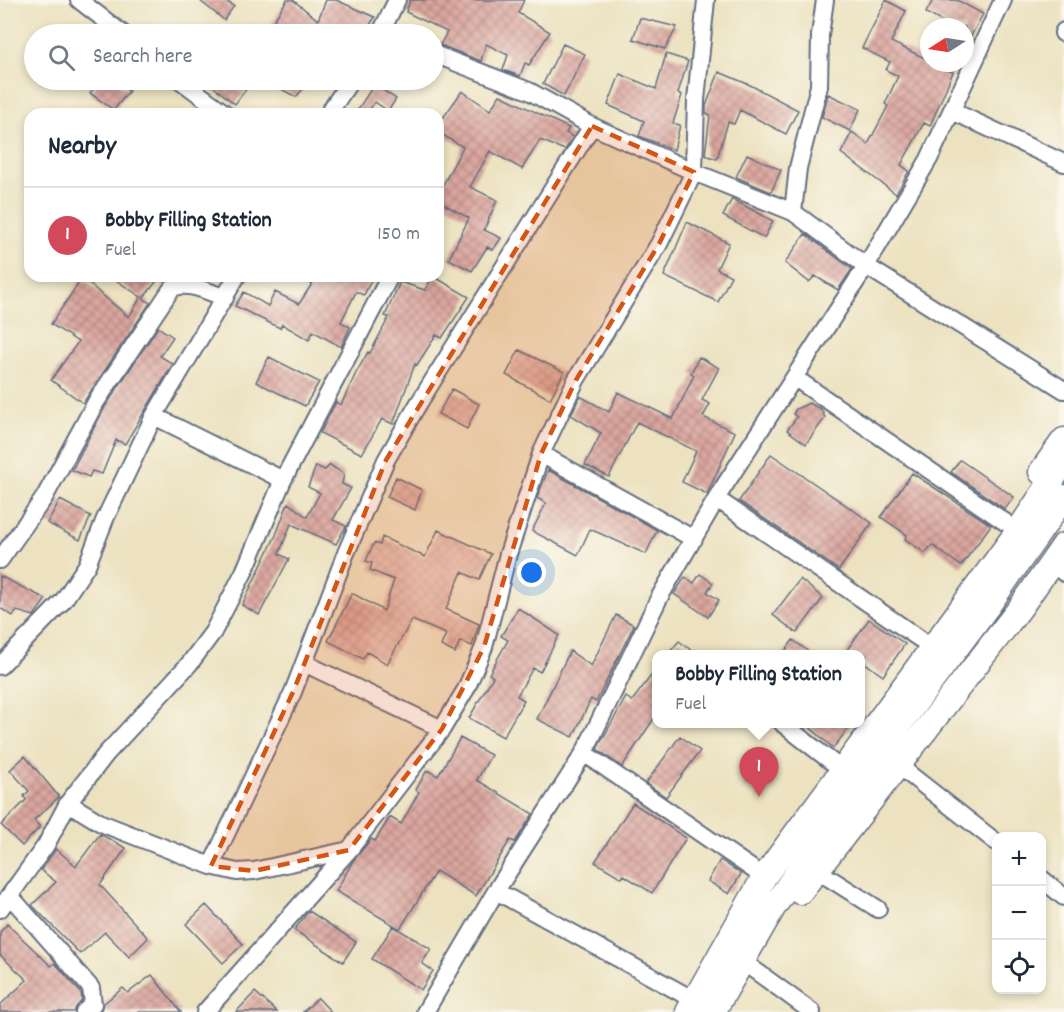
<!DOCTYPE html>
<html lang="en">
<head>
<meta charset="utf-8">
<style>
	:root { --surface:#fff; --page:#f6f6f7; --text:#1f2937; --muted:#747a83; --line:#e0e1e3; --accent:#d1495b }
	body { margin:0; font-family:Dekko,sans-serif; background:var(--page); color:var(--text) }
	.controls { position:absolute; right:18px; bottom:18px; display:grid; overflow:hidden; border-radius:12px; box-shadow:0 3px 9px #0003 }
	.controls button { width:54px; height:54px; display:grid; place-items:center; padding:0; border:0; border-bottom:2px solid var(--line); background:var(--surface); color:var(--text); font:30px sans-serif }
	.compass { position:absolute; left:920px; top:18px; width:54px; height:54px; border-radius:50%; background:var(--surface); box-shadow:0 3px 9px #0003; rotate:258deg }
	.you { position:absolute; left:532px; top:573px; width:21px; height:21px; margin:-15px; border:4px solid #fff; border-radius:50%; background:#1a73e8; box-shadow:0 0 0 9px #1a73e833 }
	.badge { display:grid; place-items:center; width:39px; height:39px; border-radius:50%; background:var(--accent); color:#fff; font-size:20px; font-weight:700 }
	.pin { position:absolute; translate:-50% -50px; filter:drop-shadow(0 2px 3px #0008) }
	.pin::after { content:''; position:absolute; top:32px; width:21px; height:18px; background:inherit; clip-path:polygon(0 0,100% 0,50% 100%) }
	.popup { position:absolute; left:652px; top:650px; width:213px; height:78px; box-sizing:border-box; display:grid; place-content:center; border-radius:12px; background:var(--surface); filter:drop-shadow(0 2px 4px #0005); font-size:20px; white-space:nowrap; color:var(--muted) }
	.popup b { font-size:22px; color:var(--text) }
	.popup::after { content:''; position:absolute; left:50%; top:100%; margin-left:-12px; border:12px solid transparent; border-top-color:var(--surface) }
	.list { margin:0; padding:0; list-style:none }
	h2 { display:flex; justify-content:space-between; align-items:center; height:78px; margin:0; padding:0 24px; font-size:26px }
	h2 small { font-size:20px; font-weight:400; color:var(--muted) }
	.list li { display:grid; grid-template-columns:39px 1fr auto; gap:18px; align-items:center; box-sizing:border-box; height:96px; padding:0 24px; border-top:2px solid var(--line) }
	.list b { display:block; font-size:22px; white-space:nowrap }
	.list p { margin:0; font-size:20px; white-space:nowrap; color:var(--muted) }
	.list em { font-size:20px; font-style:normal; color:var(--muted) }
	.icon { flex:none; width:33px; height:33px; fill:none; stroke:currentColor; stroke-width:2; stroke-linecap:round; stroke-linejoin:round }
	.map { position:relative; flex:none; width:1064px; height:1012px; overflow:hidden }
	.search { position:absolute; background:var(--surface); box-shadow:0 3px 9px #0003; left:24px; top:24px; width:420px; height:66px; display:flex; align-items:center; gap:15px; box-sizing:border-box; padding:0 21px; border-radius:33px; color:var(--muted); font-size:22px }
	.panel { position:absolute; background:var(--surface); box-shadow:0 3px 9px #0003; left:24px; top:108px; width:420px; height:174px; border-radius:18px }
	.map>svg:first-child { display:block }
</style>
</head>
<body>
<div class="map">
<svg width="1064" height="1012" viewBox="0 0 1064 1012">
	<defs>
		<pattern id="building-cross-hatch" width="8" height="8" patternUnits="userSpaceOnUse" patternTransform="scale(1.5)"><rect width="8" height="8" fill="#dba69e"/><path d="M0 0l8 8M0 8l8-8" fill="none" stroke="#b18884"/></pattern>
	</defs>
	<rect width="100%" height="100%" fill="#fbf7ec"/>
	<filter id="ink" filterUnits="userSpaceOnUse"><feTurbulence type="fractalNoise" baseFrequency=".0167" numOctaves="2"/><feDisplacementMap in="SourceGraphic" scale="12" xChannelSelector="R" yChannelSelector="G"/><feConvolveMatrix kernelMatrix="1 2 1 2 8 2 1 2 1" color-interpolation-filters="sRGB"/></filter>
	<filter id="wash" filterUnits="userSpaceOnUse"><feTurbulence type="fractalNoise" baseFrequency=".008" numOctaves="4" result="noise"/><feDisplacementMap in="SourceGraphic" scale="24" xChannelSelector="R" yChannelSelector="G"/><feGaussianBlur stdDeviation="1.35" result="paint"/><feColorMatrix in="noise" values="0 0 0 0 0 0 0 0 0 0 0 0 0 0 0 0 0 1.4 0 .05"/><feComposite in="paint" operator="in"/></filter>
	<g filter="url(#wash)">
		<rect width="100%" height="100%" fill="#ece2c0"/>
		<g id="blocks">
			<path fill="url(#building-cross-hatch)" d="M199,0H224L234,6L224,20Z
				M287,0H293L318,20L326,0H336L375,17L364,34H265Z
				M410,0H524L518,13L550,32L529,65L525,63L520,76L503,70L508,55L486,44L481,61L440,45L447,32L406,12Z
				M886,0L906,11L891,42L929,60V63L953,72L930,126L924,123L901,165L909,171L896,194L841,153L852,132L868,144L888,106L885,104L898,76L886,70L890,62L862,48Z
				M933,0H957L983,14L965,47V27H952L926,13Z
				M640,18L677,27L665,49L633,39Z
				M563,44L585,54L564,96L543,84Z
				M666,54L688,61L678,93L682,95L673,123L680,125L674,150L639,136L644,121L608,105L620,74L656,89Z
				M719,72L750,85L798,110L786,134L740,110L734,124L728,122L717,159L705,155L710,115L706,113V106Z
				M101,80H112L129,91L114,110L90,93Z
				M205,80H253L235,104Z
				M282,80H311L296,97L279,88Z
				M377,80H390L383,90L396,99L388,111L375,102L366,114L358,109Z
				M462,91L490,110L500,95L569,128L566,133L573,137L565,150L540,140L522,169L490,151L470,187L497,200L484,230L501,238L493,250L487,247L472,271L449,259L469,218L438,201V194L463,147L438,132V125Z
				M828,94L860,109L850,131L822,117Z
				M747,154L781,170L771,192L736,177Z
				M732,199L773,221L764,238L723,216Z
				M687,222L729,243L717,269L731,276L718,302L664,276Z
				M805,234L852,269L838,290L815,276L809,282L785,263Z
				M110,276H161L143,298L150,303L83,403L51,380L78,342L51,324L82,278L129,317L141,297Z
				M317,276H373L364,295L356,292L341,322L350,327L341,347L313,331L309,340L282,324L280,328L235,306L244,292L268,306L275,292L299,304Z
				M433,276L469,297L442,338L436,335L417,365L415,364L393,424L382,419L362,454L320,433L336,402L341,405L356,373L368,352L370,353L389,317L385,316L400,282L425,290Z
				M158,327L173,337L160,356L173,364L125,444L116,440L102,474L92,471L89,477L72,470L105,407Z
				M519,350L564,372L550,399L506,375Z
				M269,357L319,382L305,406L256,382Z
				M699,357L719,368L702,400L710,404L703,417L735,432L707,494L682,482L696,451L637,422L609,477L585,465L601,433L571,415L580,396L609,412L618,392L673,419L694,375L691,373Z
				M452,389L479,404L467,429L438,414Z
				M809,403L821,409L825,418L806,444L787,430L797,417L793,414L796,409Z
				M771,454L872,523L839,570L739,501Z
				M960,460L1014,497L1005,509L951,472Z
				M330,465L344,474L342,484L351,488L333,520L346,526L336,544L291,524L279,554L289,559L259,615L242,605L276,535L288,503L307,517L320,493L308,487L316,466L325,470Z
				M548,470L657,530L646,554L590,529L578,555L532,531L546,503L537,498Z
				M912,473L991,525L961,566L932,545L925,553L905,539L907,535L881,517Z
				M396,477L422,490L415,510L387,497Z
				M60,500L91,516L80,540L47,523Z
				M438,530L491,554L479,580L462,572L446,609L479,624L472,646L460,641L455,653L441,646L446,634L412,620L387,664L367,652L363,659L328,641L352,593L384,611L394,580L370,570L372,563L366,561L374,543L380,545L382,537L425,557Z
				M700,574L713,583L707,592L719,600L708,617L674,594L685,577L694,583Z
				M0,576L46,599L34,616L17,611L13,616L0,608Z
				M800,579L823,598L797,633L773,615Z
				M518,608L559,635L540,672L533,668L517,696L524,700L503,737L469,718L493,677L489,674L508,640L501,636Z
				M616,615L634,625L596,702L591,699L573,737L537,719L570,651L591,666Z
				M869,619L905,644L883,676L861,660V654H844Z
				M793,640L812,654H783Z
				M679,641L696,654H668Z
				M657,668V714L622,767L597,749L626,697L632,701Z
				M805,723H853L833,748Z
				M680,736L700,751L666,797L646,783Z
				M460,738L491,755L477,780L533,814L515,842L510,840L476,896L436,871L400,929L336,891L353,861L371,839L375,841L390,817L401,824L419,792L416,790L427,770L438,776Z
				M25,756L59,797L34,820L40,827L22,846L1,825L26,800L24,796L29,791L10,770Z
				M633,803L686,838L652,893L624,875L622,878L595,862Z
				M100,834L126,848L100,885L148,938L129,957L105,932L80,954L32,905L56,882L41,870L56,849L76,866Z
				M720,860L741,874L729,894L708,881Z
				M206,905L243,944L223,963L186,924Z
				M309,911L356,942L343,962L294,930Z
				M7,924L51,966L55,963L81,993L82,1000L74,1012H0V1005L27,980L0,955V932Z
				M393,926L431,949L422,963L433,971L421,990L372,959Z
				M152,975L181,1012H100L103,1004L123,988L128,993Z
				M255,992L277,1012H236Z
				M318,998L331,1012H303Z"/>
		</g>
	</g>
	<g filter="url(#ink)">
		<use href="#blocks" fill-opacity="0" stroke="#646e80" stroke-width="1.5"/>
		<g fill="none" stroke-linecap="round" stroke-linejoin="round">
			<g stroke="#646e80" stroke-width="20">
				<path id="street" d="M79,0L123,34
					M825,0L820,35L819,86L798,168L793,212L866,266L1064,390
					M1063,33L1064,31
					M380,34L397,0
					M434,54L529,91L592,126L694,172L793,212
					M180,80L226,114
					M952,111L1064,163
					M328,114L351,80
					M795,378L1005,522
					M154,416L283,480
					M541,454L694,539
					M717,499L920,639
					M0,560L44,498L96,402L172,288C189,281 209,292 225,298
					M1051,563L1064,573
					M304,663L442,729
					M0,666L63,601L87,565L105,519L154,416L237,276
					M783,724L832,762
					M584,753L764,877
					M899,766L996,842
					M68,803L101,823L211,866L237,872L254,871L349,850
					M211,866L293,692L346,553L386,460L417,406L592,126
					M818,871L878,909
					M1042,879L1064,897
					M496,891L694,1000
					M11,897L91,988L93,1004L84,1012
					M0,909L46,845L68,803L106,754L190,663L213,632L244,572L283,480L390,276
					M742,961L812,1012
					M205,1012L349,850L442,729L466,689L484,647L508,554L541,454L576,380L659,244L694,172L696,100L706,0
					M425,1012L496,891L584,753L659,598L721,491L866,266L929,159L1003,0"/>
			</g>
			<g stroke="#646e80" stroke-width="27">
				<path id="secondary" d="M1041,472L1064,440
					M800,892L1020,608L1064,545
					M688,1012L764,877L1018,531L1064,462
					M713,1012L773,908L878,753L987,607L1064,497"/>
			</g>
			<use href="#street" stroke="#fff" stroke-width="16"/>
			<use href="#secondary" stroke="#fff" stroke-width="24"/>
		</g>
	</g>
	<path fill="#d45514" fill-opacity="0.2" stroke="#d45514" stroke-width="4.5" stroke-dasharray="12 8" stroke-linejoin="round" d="M592,126L694,172L659,244L576,380L541,454L484,647L442,729L349,850L254,871L211,866L293,692L386,460Z"/>
</svg>
<div class="controls">
<button>+</button>
<button>−</button>
<button><svg class="icon" aria-label="locate" viewBox="0 0 24 24"><circle cx="12" cy="12" r="6"/><path d="M12 2v4M12 18v4M2 12h4M18 12h4"/></svg></button>
</div>
<svg class="compass" viewBox="-18 -18 36 36"><path d="M0-13l5 13h-10z" fill="#e53935"/><path d="M0 13l5-13h-10z" fill="#747a83"/></svg>
<div class="you"></div>
<div class="pin badge" style="left:759px;top:797px">1</div>
<div class="popup"><b>Bobby Filling Station</b>Fuel</div>
<div class="search"><svg class="icon" aria-label="search" viewBox="0 0 24 24"><circle cx="10" cy="10" r="6"/><path d="M15 15l6 6"/></svg>Search here</div>
<section class="panel">
<h2>Nearby<small></small></h2>
<ul class="list">
<li><span class="badge">1</span><div><b>Bobby Filling Station</b><p>Fuel</p></div><em>150 m</em></li>
</ul>
</section>
</div>
</body>
</html>
